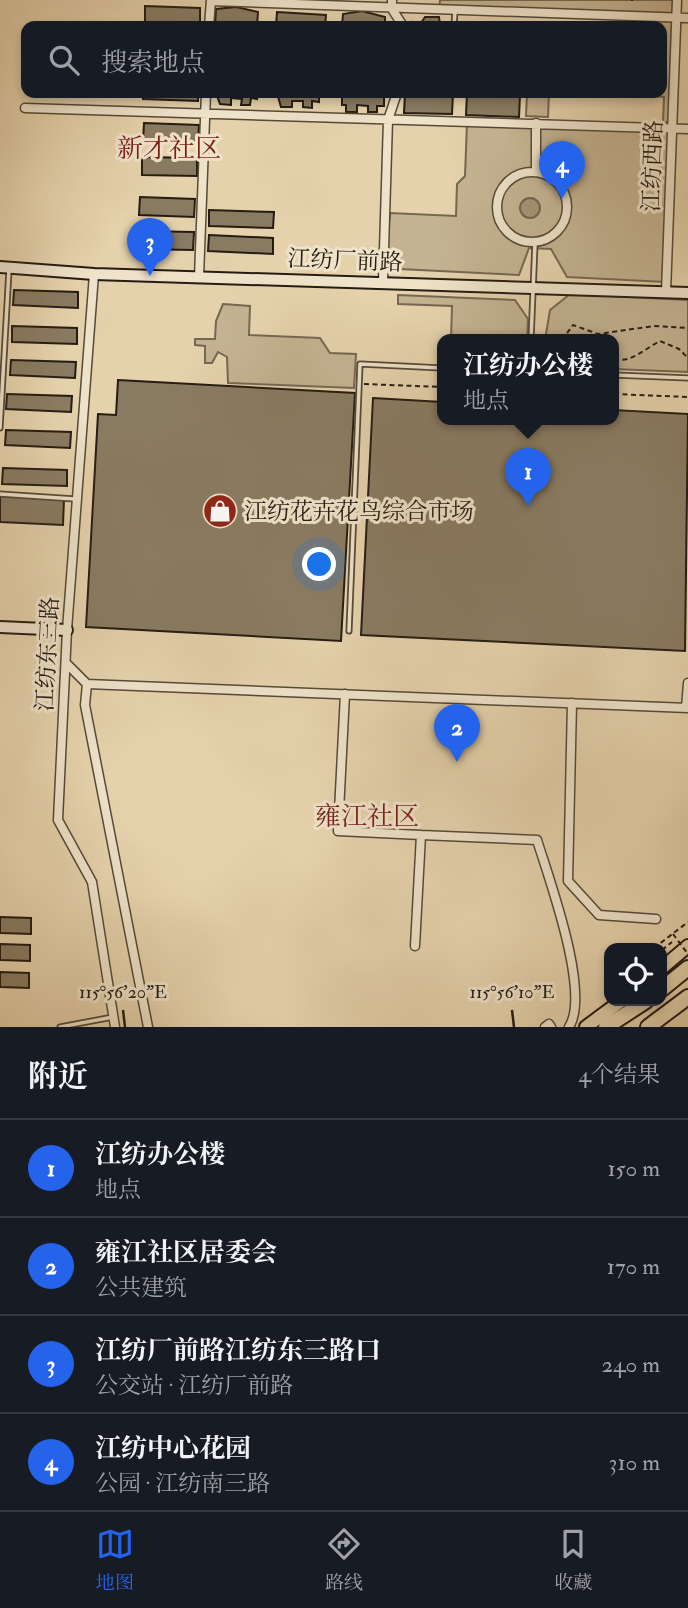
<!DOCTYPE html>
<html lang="zh">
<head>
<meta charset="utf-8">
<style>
	:root { --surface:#171b24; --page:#242831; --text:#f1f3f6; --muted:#9ea1a6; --line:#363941; --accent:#2563eb }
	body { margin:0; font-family:"IM FELL Double Pica","Noto Serif SC",serif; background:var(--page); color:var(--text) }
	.controls { position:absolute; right:21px; bottom:21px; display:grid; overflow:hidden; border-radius:14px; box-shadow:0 4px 10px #0003 }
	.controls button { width:63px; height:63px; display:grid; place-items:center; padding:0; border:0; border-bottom:2px solid var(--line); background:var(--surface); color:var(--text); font:35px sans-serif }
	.you { position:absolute; left:320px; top:565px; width:24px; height:24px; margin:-18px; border:5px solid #fff; border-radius:50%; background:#1a73e8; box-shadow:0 0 0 10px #1a73e833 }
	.badge { display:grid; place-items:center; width:46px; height:46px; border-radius:50%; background:var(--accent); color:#fff; font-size:23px; font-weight:700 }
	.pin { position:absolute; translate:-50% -58px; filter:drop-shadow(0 2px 4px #0008) }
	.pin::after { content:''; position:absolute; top:37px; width:24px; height:21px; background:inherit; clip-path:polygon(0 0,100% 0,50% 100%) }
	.popup { position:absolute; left:437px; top:334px; width:182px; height:91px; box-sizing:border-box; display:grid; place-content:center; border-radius:14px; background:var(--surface); filter:drop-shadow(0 2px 5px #0005); font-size:23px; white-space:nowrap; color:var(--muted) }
	.popup b { font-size:26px; color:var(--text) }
	.popup::after { content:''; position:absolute; left:50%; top:100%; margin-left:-14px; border:14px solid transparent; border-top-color:var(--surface) }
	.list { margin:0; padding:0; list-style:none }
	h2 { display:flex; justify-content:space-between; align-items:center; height:91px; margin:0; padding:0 28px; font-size:30px }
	h2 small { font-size:23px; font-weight:400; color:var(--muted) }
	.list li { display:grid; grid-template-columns:46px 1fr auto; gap:21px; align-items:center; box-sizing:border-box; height:98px; padding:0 28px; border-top:2px solid var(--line) }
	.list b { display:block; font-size:26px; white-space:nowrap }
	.list p { margin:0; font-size:23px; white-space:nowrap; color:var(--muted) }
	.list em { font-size:23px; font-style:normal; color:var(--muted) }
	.icon { flex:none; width:38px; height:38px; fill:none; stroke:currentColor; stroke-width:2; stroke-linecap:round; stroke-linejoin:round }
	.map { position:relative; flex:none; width:688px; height:1027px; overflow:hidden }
	.search { position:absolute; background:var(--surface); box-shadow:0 4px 10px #0003; left:21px; right:21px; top:21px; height:77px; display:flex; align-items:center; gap:18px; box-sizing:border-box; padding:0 24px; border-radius:14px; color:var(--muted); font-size:26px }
	.sheet { height:483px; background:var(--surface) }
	nav { display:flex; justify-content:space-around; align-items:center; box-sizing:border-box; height:98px; border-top:2px solid var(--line); background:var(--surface); font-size:19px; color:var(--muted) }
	nav a { display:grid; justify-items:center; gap:4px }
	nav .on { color:var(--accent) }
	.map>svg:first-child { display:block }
</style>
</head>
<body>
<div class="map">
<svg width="688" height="1027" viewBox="0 0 688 1027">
	<rect width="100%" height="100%" fill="#e5d2ac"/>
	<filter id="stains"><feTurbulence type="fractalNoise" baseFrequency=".00286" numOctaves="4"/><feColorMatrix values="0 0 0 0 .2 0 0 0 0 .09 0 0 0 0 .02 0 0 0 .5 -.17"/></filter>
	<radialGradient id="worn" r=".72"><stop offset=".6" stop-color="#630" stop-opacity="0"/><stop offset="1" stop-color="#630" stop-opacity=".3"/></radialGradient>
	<path fill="#c4b392" stroke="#746852" stroke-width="2" d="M440,0H677L676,18L439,10Z
		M649,20H672L669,122H663L664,97L650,96V93H662V26L649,25Z
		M527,93H549L548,117L526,116Z
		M467,123L669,131L665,282L567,277L551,249L529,248L519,275L399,269C382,258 389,231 390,213L456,216L457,184L465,176Z
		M570,294L688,300V372L614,369V340H545L550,310Z
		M398,295L515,300L528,319L527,340H451L452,306L398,304Z
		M223,304L250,306L249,335L320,338L330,353L356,354L354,388L228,383L227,357L218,352L212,363H205V346L195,345V339H215L216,321Z"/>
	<path fill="#a49478" stroke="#71644f" stroke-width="2" d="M520 208a10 10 0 1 1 20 0a10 10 0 1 1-20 0Z"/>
	<path fill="#897b62" stroke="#251c12" stroke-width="2" d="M145,6L200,8V26L145,24Z
		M236,7L258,12L257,26H215L216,9Z
		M362,11L385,17V26H342L343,14Z
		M277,12L326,15L325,26H276Z
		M425,17H439L440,25L451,26H413V22L421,23Z
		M143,93H198V101L143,99Z
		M216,93H258L257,99L251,98L250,105H241L242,99L231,98V105L220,104Z
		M277,93H319V102L312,101V108L303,107V101H292V107H281Z
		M342,93H384V106H377V112H368V106L357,105V112H346V105H342Z
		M405,93H453L452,114L404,113Z
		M467,93L520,95L519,117L466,115Z
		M144,123L199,125L198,143L143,141Z
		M142,157L197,158V176L142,175Z
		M140,197L195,199L194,217L139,215Z
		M209,210L274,212L273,228L209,226Z
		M139,231L194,232L193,250L139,249Z
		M209,235L273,238V254L208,251Z
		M14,290L78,292V308L13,305Z
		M12,326L77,328V344L12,342Z
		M11,360L76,362L75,378L10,375Z
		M118,380L355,393L341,641L86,627L98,414L116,415Z
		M7,394L72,396L71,412L6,409Z
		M373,398L442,402V420H614V410L688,414L685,651L361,635Z
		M6,430L71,432L70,448L5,445Z
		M3,468L67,470V486L2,484Z
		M0,496L64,499L63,525L0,522Z
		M0,917L31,918V934L0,933Z
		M0,944L30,945V961L0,960Z
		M0,972L29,973V988L0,987Z"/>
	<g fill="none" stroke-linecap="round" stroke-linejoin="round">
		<g stroke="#554a38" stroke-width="7">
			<path id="lane" d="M454,26L455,11
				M531,340L535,243
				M614,375L688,378
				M0,428L9,270
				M0,494L75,499
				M349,631L360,364L442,368
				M60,1027L113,1017"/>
		</g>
		<g stroke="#554a38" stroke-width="11">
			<path id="street" d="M392,0V9L403,26
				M211,1L688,18
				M209,26L211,0
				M25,108L688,129
				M497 207a35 35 0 1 1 70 0a35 35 0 1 1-70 0Z
				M536,172V123
				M94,274L67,630L58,820L92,882L115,1027
				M199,277L206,93
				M383,282L388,120L397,93
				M666,292L677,0
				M66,663L87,684L688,708
				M87,684L85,705L148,1027
				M345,694L338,831L421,835L415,946
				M572,703L568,881L599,915L656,919
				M686,708L688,683
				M421,835L537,840C549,879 591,993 569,1027
				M545,1027L549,1024L551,1027"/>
		</g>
		<g stroke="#251c12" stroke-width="14">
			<path id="secondary" d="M0,267L94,274L688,293
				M0,627L67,630"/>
		</g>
		<g stroke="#251c12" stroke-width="16">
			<path id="primary" d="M662,968L688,946
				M586,1027L621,1001"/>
		</g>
		<g stroke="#251c12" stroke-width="18">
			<path id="highway" d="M662,989L688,968
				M606,1027L646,1001
				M648,1027L688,997"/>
		</g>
		<path stroke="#251c12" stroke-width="2" stroke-dasharray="5 3.5" stroke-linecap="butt" d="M632,1V0
			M562,340L573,325L598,334L654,326L688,328
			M614,359C630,364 646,348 660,341L679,349L688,358
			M364,384L442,387
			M614,394L688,397
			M654,948L688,922
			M662,950L672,942"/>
		<use href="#lane" stroke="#eee2c9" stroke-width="3.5"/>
		<use href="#street" stroke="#eee2c9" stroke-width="8"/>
		<use href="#secondary" stroke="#eee2c9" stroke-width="10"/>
		<use href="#primary" stroke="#e5d2ac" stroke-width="12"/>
		<use href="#highway" stroke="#e5d2ac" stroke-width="14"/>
		<path stroke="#251c12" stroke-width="2" stroke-dasharray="5 3.5" stroke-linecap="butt" d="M673,934L688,954"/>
	</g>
	<path fill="none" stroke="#251c12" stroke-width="2.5" d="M123,1010L125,1027M512,1010L514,1027"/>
	<defs>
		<g id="shop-disc" transform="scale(1.75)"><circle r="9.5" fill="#8f2418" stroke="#eee2c9"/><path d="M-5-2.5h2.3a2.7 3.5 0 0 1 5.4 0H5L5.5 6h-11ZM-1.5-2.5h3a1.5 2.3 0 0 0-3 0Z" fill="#fff"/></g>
	</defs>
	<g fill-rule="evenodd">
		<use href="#shop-disc" x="220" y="511"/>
	</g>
	<g text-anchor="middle" stroke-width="6" stroke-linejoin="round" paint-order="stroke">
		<g font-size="23" fill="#251c12" stroke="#eee2c9">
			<text transform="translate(652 166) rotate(-88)" y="8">江纺西路</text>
			<text transform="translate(345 260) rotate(2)" y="8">江纺厂前路</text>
			<text transform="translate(47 654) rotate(-87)" y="8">江纺东三路</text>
		</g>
		<g font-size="23" fill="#251c12" stroke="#eee2c9" text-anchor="start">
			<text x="244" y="519">江纺花卉花鸟综合市场</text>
		</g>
		<g font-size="26" fill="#7a1f14" stroke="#eee2c9">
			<text x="169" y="157">新才社区</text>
			<text x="367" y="825">雍江社区</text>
		</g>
	</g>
	<g font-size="18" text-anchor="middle" fill="#251c12" stroke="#eee2c9" stroke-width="6" stroke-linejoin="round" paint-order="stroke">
		<text x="123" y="998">115°56'20"E</text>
		<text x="512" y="998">115°56'10"E</text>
	</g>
	<rect width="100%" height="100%" filter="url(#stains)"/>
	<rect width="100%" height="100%" fill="url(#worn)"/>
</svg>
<div class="controls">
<button><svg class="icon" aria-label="locate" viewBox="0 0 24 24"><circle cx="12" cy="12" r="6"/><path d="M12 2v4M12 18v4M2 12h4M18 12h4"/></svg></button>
</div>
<div class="you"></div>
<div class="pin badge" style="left:528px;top:506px">1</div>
<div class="popup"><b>江纺办公楼</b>地点</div>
<div class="pin badge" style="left:457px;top:762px">2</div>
<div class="pin badge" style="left:150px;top:276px">3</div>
<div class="pin badge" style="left:562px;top:199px">4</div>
<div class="search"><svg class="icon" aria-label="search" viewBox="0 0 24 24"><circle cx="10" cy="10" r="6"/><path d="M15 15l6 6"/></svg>搜索地点</div>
</div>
<section class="sheet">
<h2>附近<small>4个结果</small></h2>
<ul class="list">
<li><span class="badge">1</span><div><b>江纺办公楼</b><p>地点</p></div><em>150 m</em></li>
<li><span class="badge">2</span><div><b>雍江社区居委会</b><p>公共建筑</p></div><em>170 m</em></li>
<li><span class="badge">3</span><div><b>江纺厂前路江纺东三路口</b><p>公交站 · 江纺厂前路</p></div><em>240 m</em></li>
<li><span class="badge">4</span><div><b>江纺中心花园</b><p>公园 · 江纺南三路</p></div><em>310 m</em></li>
</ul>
</section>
<nav>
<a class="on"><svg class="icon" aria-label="map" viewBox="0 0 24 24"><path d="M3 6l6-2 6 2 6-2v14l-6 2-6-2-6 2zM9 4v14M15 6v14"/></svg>地图</a>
<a><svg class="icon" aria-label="directions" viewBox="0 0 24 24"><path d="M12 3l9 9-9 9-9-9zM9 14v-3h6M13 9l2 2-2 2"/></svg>路线</a>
<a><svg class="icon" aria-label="saved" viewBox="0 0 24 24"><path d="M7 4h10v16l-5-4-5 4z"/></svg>收藏</a>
</nav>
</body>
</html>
